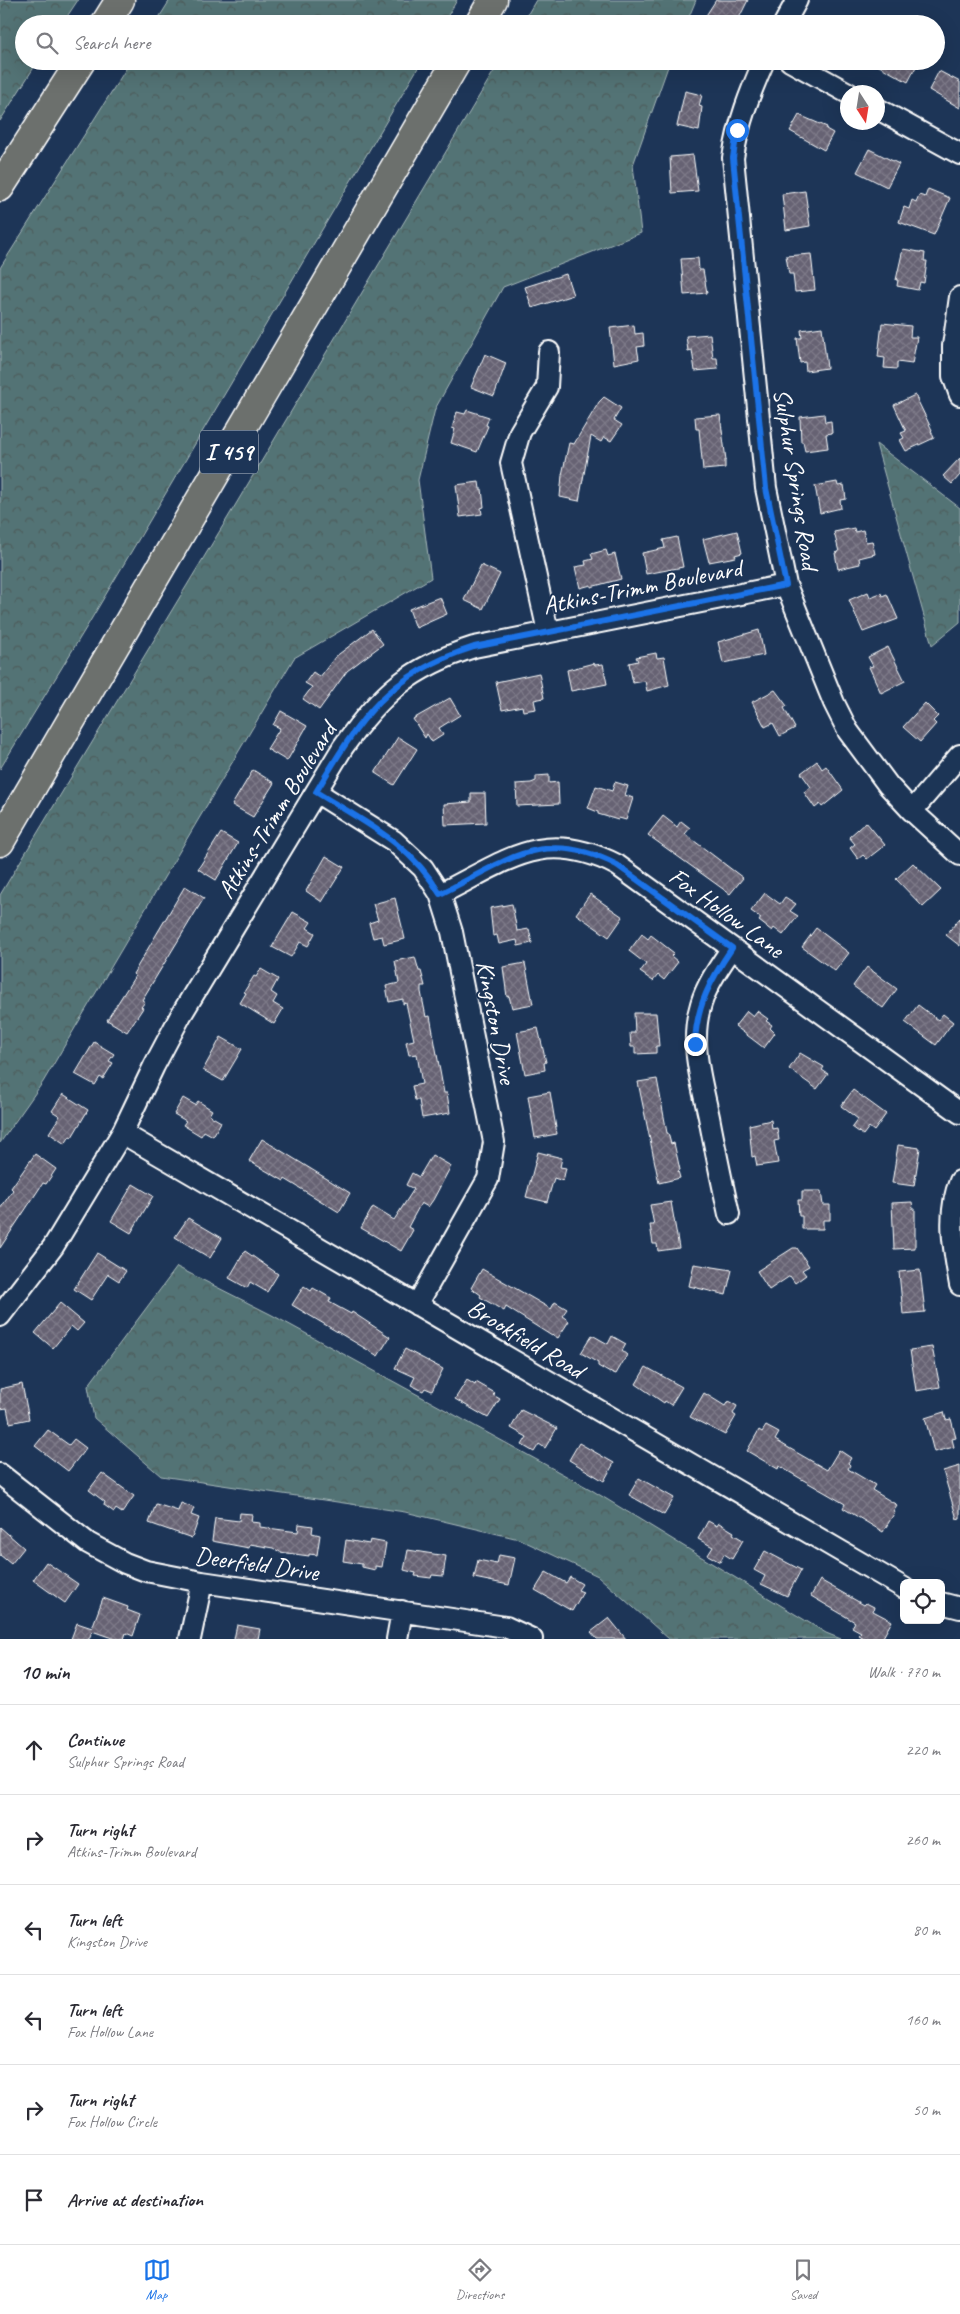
<!DOCTYPE html>
<html lang="en">
<head>
<meta charset="utf-8">
<style>
	:root { --surface:#fff; --page:#f2f2f3; --text:#2b2b33; --muted:#7c7c81; --line:#e1e1e2; --accent:#1a73e8 }
	body { margin:0; font-family:Caveat,sans-serif; background:var(--page); color:var(--text) }
	.controls { position:absolute; right:15px; bottom:15px; display:grid; overflow:hidden; border-radius:8px; box-shadow:0 5px 20px #0002 }
	.controls button { width:45px; height:45px; display:grid; place-items:center; padding:0; border:0; border-bottom:1px solid var(--line); background:var(--surface); color:var(--text); font:25px sans-serif }
	.compass { position:absolute; left:840px; top:85px; width:45px; height:45px; border-radius:50%; background:var(--surface); box-shadow:0 5px 20px #0002; rotate:168deg }
	.stop { position:absolute; width:15px; height:15px; margin:-11px; border:4px solid #1a73e8; border-radius:50%; background:#fff }
	.stop.end { background:#1a73e8; border-color:#fff; box-shadow:0 1px 5px #0008 }
	.list { margin:0; padding:0; list-style:none }
	h2 { display:flex; justify-content:space-between; align-items:center; height:65px; margin:0; padding:0 20px; font-size:21px }
	h2 small { font-size:16px; font-weight:400; color:var(--muted) }
	.list li { display:grid; grid-template-columns:32px 1fr auto; gap:15px; align-items:center; box-sizing:border-box; height:90px; padding:0 20px; border-top:1px solid var(--line) }
	.list b { display:block; font-size:19px; white-space:nowrap }
	.list p { margin:0; font-size:16px; white-space:nowrap; color:var(--muted) }
	.list em { font-size:16px; font-style:normal; color:var(--muted) }
	.icon { flex:none; width:28px; height:28px; fill:none; stroke:currentColor; stroke-width:2; stroke-linecap:round; stroke-linejoin:round }
	.map { position:relative; flex:none; width:960px; height:1639px; overflow:hidden }
	.search { position:absolute; background:var(--surface); box-shadow:0 5px 20px #0002; left:15px; right:15px; top:15px; height:55px; display:flex; align-items:center; gap:12px; box-sizing:border-box; padding:0 18px; border-radius:28px; color:var(--muted); font-size:19px }
	.sheet { height:605px; background:var(--surface) }
	nav { display:flex; justify-content:space-around; align-items:center; box-sizing:border-box; height:70px; border-top:1px solid var(--line); background:var(--surface); font-size:14px; color:var(--muted) }
	nav a { display:grid; justify-items:center; gap:2px }
	nav .on { color:var(--accent) }
	.map>svg:first-child { display:block }
</style>
</head>
<body>
<div class="map">
<svg width="960" height="1639" viewBox="0 0 960 1639">
	<defs>
		<pattern id="forest-crowns" width="20" height="18" patternUnits="userSpaceOnUse" patternTransform="scale(1.25)"><rect width="20" height="18" fill="#527374"/><path d="M2 6a3 3 0 1 1 6 0M12 15a3 3 0 1 1 6 0" fill="none" stroke="#4e5c5c"/></pattern>
		<pattern id="building-cross-hatch" width="8" height="8" patternUnits="userSpaceOnUse" patternTransform="scale(1.25)"><rect width="8" height="8" fill="#666273"/><path d="M0 0l8 8M0 8l8-8" fill="none" stroke="#7d7a88"/></pattern>
	</defs>
	<rect width="100%" height="100%" fill="#1d3557"/>
	<filter id="ink" filterUnits="userSpaceOnUse"><feTurbulence type="fractalNoise" baseFrequency=".02" numOctaves="2"/><feDisplacementMap in="SourceGraphic" scale="10" xChannelSelector="R" yChannelSelector="G"/><feConvolveMatrix kernelMatrix="1 2 1 2 8 2 1 2 1" color-interpolation-filters="sRGB"/></filter>
	<g filter="url(#ink)">
		<path fill="url(#forest-crowns)" stroke="#a8b9ba" d="M0,0H78L62,24H24V61H38L0,121Z
			M170,0H457L443,24H155Z
			M536,0H696L686,24H522Z
			M131,61H422L86,628L0,769V268Z
			M500,61H670L633,165L641,233L503,287L435,409L418,480L431,578L294,658L43,1082L0,1143V895L233,509Z
			M876,444L960,508V622L932,645Z
			M177,1267L272,1315L590,1489L826,1633L841,1639H669L598,1576L519,1539L405,1512L161,1476L94,1418L88,1386Z"/>
		<path fill="url(#building-cross-hatch)" stroke="#fff" d="M716,0H748L736,24H716L705,17Z
			M870,61H919L908,82Z
			M939,71L960,82V108L929,90Z
			M685,91L702,95L699,106L702,107L699,131L677,126Z
			M799,115L827,127L826,129L833,133L824,150L790,131Z
			M869,149L899,164L887,187L857,172Z
			M693,155L698,191L672,193L670,157Z
			M928,189L950,198L934,235L899,222L904,207L909,209L912,200L916,202L919,195L925,197Z
			M805,191L810,226L786,230L782,194Z
			M903,249L925,253L924,261H927L924,283L920,282L918,290L897,286L898,280H896Z
			M811,254L815,290L795,292L793,274H789L786,256Z
			M698,258L699,270H703L707,293L684,295L681,259Z
			M566,274L573,295L532,308L525,287Z
			M882,323L911,326L910,337H917L912,364L897,362V369L884,368L885,358L878,357Z
			M634,325L635,334L643,333L644,346L637,347L639,359L614,364L610,328Z
			M822,327L827,368L806,371L805,362L800,363L797,338H802L801,330Z
			M710,334L713,358H717L718,369L695,371L692,350L688,351L686,336Z
			M485,354L506,363L494,396L471,387Z
			M915,395L932,430L931,431L934,438L906,451L900,440L904,438L901,433L906,431L894,405Z
			M604,397L621,408L614,420L622,425L611,441L604,437L601,442L591,436L579,501L560,497L562,475L569,443L574,444L599,402Z
			M467,410L489,417L486,425L488,426L477,452L451,443L455,429L452,428L457,412L465,414Z
			M824,414L825,422L831,421L832,433L826,434L828,448L805,451L803,442H801L800,417Z
			M720,415L726,460H725V468L703,470L699,429H696L695,417Z
			M960,458V475L952,484L943,476Z
			M479,482L480,489H482L484,507L481,508L482,514L460,517L456,485Z
			M837,482L838,486L844,485L846,499L840,500L841,508L820,513L815,486Z
			M854,528L855,532L863,530L866,542L872,541L875,554L859,558L860,564L838,569L835,553L839,552L834,532Z
			M737,531L742,553L735,555L736,557L709,562L703,539Z
			M677,537L683,567L646,574L642,553L665,548L663,540Z
			M606,550L608,556L615,554L621,579L591,587V585L580,588L575,567L586,565L585,561L593,559L591,554Z
			M481,565L500,574L483,609L464,600Z
			M868,592L870,597L881,593L882,596L887,594L898,619L863,632L849,600Z
			M440,597L447,614L416,628L409,609Z
			M372,629L383,644L347,671L319,710L303,699L312,687L305,683L313,672L320,677L335,657Z
			M759,630L764,655L723,663L718,642Z
			M888,647L905,681L881,693L869,667L873,666L868,657Z
			M656,653L657,658L664,657L669,685L647,691L645,681L633,683L629,663L638,661L636,657Z
			M594,663L595,665L603,664L607,684L571,691L567,670Z
			M539,673L544,698L534,700L536,709L523,711L522,706L502,710L496,682Z
			M775,690L787,706L784,708L795,728L780,736L773,723L765,727L752,702Z
			M450,698L460,715L439,728L443,735L432,742L427,734L425,738L413,719Z
			M925,703L938,716L933,721L936,724L920,742L903,727Z
			M281,711L307,726L287,761L267,749L280,728L273,725Z
			M398,737L417,749L394,785L375,773Z
			M817,761L822,769L826,766L843,790L822,807L820,804L815,808L804,792L811,787L801,773Z
			M253,770L274,783L253,817L232,805Z
			M549,775V783L558,782L559,804L517,806L516,784L531,783L536,781V776Z
			M615,782L628,786L625,795L633,798L626,820L619,818L618,820L598,814V812L588,808L596,786L612,791Z
			M471,793H485L486,823L445,825L444,804L471,802Z
			M663,816L677,827L681,821L690,828L685,834L743,878L730,894L648,835Z
			M866,822L885,845L867,859L863,855L858,859L850,848L855,844L849,837Z
			M221,833L238,843L216,880L198,869Z
			M326,856L344,867L322,902L306,891Z
			M913,863L941,890L923,907L896,879Z
			M185,886L204,898L142,1000L145,1002L141,1007L143,1008L127,1032L107,1020L135,976L133,974Z
			M765,893L780,904L785,897L796,904L790,911L798,916L783,935L774,928L772,931L759,921L761,918L751,911Z
			M590,894L623,917L609,937L576,914Z
			M395,898L405,939L384,944L382,936L373,938L369,923L378,920L373,904Z
			M512,904L517,931L529,929L532,943L518,946L517,940L499,944L497,935L493,936L490,908Z
			M293,912L311,922L307,928L315,933L308,946L300,942L291,957L272,947Z
			M960,918V946L946,935Z
			M816,928L849,953L835,971L802,947Z
			M642,934L648,939L651,935L674,953L671,956L678,962L664,980L658,975L653,981L640,972L646,964L629,951Z
			M415,957L419,971H421L425,986H421V992L426,1017L430,1016L444,1093H447L450,1113L422,1118L419,1100H415L412,1086L422,1084L417,1054L409,1055L406,1042L414,1040L406,1003L403,1004V999L389,1002L386,986L399,983L395,961Z
			M525,963L533,1004L512,1008L509,996L507,997L503,967Z
			M867,967L897,989L883,1008L853,986Z
			M261,969L278,979L271,992L277,996L273,1003L283,1009L274,1024L240,1003L246,993L244,992L254,976L256,977Z
			M918,1005L938,1020L943,1014L953,1022L936,1045L905,1022Z
			M747,1011L753,1016L757,1011L768,1019L766,1021L772,1025L770,1028L775,1033L764,1048L735,1026Z
			M634,1013H656L659,1046H656V1053L635,1054V1047H631L630,1033H635Z
			M538,1028L546,1062L544,1063L545,1070L525,1074L517,1032Z
			M221,1037L242,1049L223,1081L203,1070Z
			M94,1042L114,1054L109,1061L113,1063L103,1079L100,1077L95,1085L75,1074Z
			M800,1053L824,1067L822,1070L828,1074L817,1089L789,1069Z
			M657,1079L667,1133H668L671,1144L674,1143L680,1170L678,1171L680,1178L659,1183L638,1082Z
			M853,1090L886,1114L874,1131L869,1127L863,1135L852,1127L858,1119L841,1106Z
			M550,1092L557,1134L535,1138L528,1096Z
			M63,1094L88,1110L72,1137L70,1136L65,1144L49,1133L60,1116L52,1111Z
			M183,1098L195,1105L198,1101L212,1110L209,1115L221,1122L213,1136L204,1131L201,1136L183,1125L186,1121L174,1114Z
			M771,1120L772,1129L777,1128L779,1140L774,1141L778,1163L757,1166L755,1156L752,1157L749,1125Z
			M262,1139L350,1193L339,1212L285,1179L284,1181L249,1161Z
			M898,1145L920,1148L914,1186L892,1183Z
			M538,1152L562,1158L560,1167L566,1168L563,1181L554,1178L547,1202L526,1197Z
			M35,1154L56,1169L46,1184L43,1183L0,1248V1209L13,1190L11,1188Z
			M432,1155L451,1166L433,1200L428,1207L421,1203L408,1227L413,1230L401,1251L361,1228L373,1207L394,1220L414,1189L406,1185L412,1173L419,1177Z
			M133,1184L153,1196L131,1233L111,1221Z
			M802,1191H821L823,1205H830V1220H823V1229H802V1216H799L798,1200H802Z
			M671,1202L679,1248L658,1251L657,1244H653L650,1225H654L650,1205Z
			M912,1202L913,1209H915V1248L894,1249L892,1203Z
			M188,1218L222,1238L210,1258L175,1237Z
			M793,1248H797L809,1266L802,1270L806,1275L795,1283L790,1276L769,1290L757,1271Z
			M245,1251L278,1274L267,1292L250,1282L247,1288L229,1278Z
			M97,1253L126,1271L119,1281L108,1274L91,1300L74,1289Z
			M694,1264L732,1270L726,1295L689,1286Z
			M482,1269L551,1309L555,1302L567,1309L562,1316L569,1321L558,1338L553,1335L552,1336L506,1307L504,1311L480,1297L481,1295L471,1288Z
			M920,1270L925,1312L903,1314L899,1272Z
			M304,1286L311,1291L313,1288L331,1298L329,1302L351,1314L352,1312L390,1337L378,1356L292,1305Z
			M60,1303L84,1323L77,1331L71,1326L53,1348L35,1333Z
			M592,1335L608,1344L612,1336L626,1344L622,1351L627,1355L616,1374L611,1372L610,1373L598,1366V1363L581,1353Z
			M932,1347L940,1387L916,1391L910,1350Z
			M405,1349L443,1369L432,1391L425,1388L423,1391L411,1385L415,1377L395,1368Z
			M646,1367L682,1387L671,1405L665,1401L664,1403L636,1384Z
			M467,1380L475,1385L476,1382L495,1393L493,1395L500,1399L488,1418L455,1399Z
			M22,1384L29,1419L10,1423L7,1408L0,1409V1389Z
			M704,1393L725,1406L728,1401L737,1406L733,1414L736,1416L725,1435L690,1417Z
			M521,1410L557,1428L545,1448L539,1444L534,1452L522,1445L527,1437L511,1428Z
			M944,1412L946,1420L951,1419L956,1438L952,1439L954,1447L934,1452L925,1418Z
			M766,1426L779,1433L775,1440L827,1470L839,1450L851,1458L848,1463L850,1465L848,1469L875,1485L872,1490L897,1505L893,1511L895,1512L883,1532L843,1508L845,1504L779,1466L778,1469L747,1451L759,1430L762,1432Z
			M48,1430L69,1445L74,1439L86,1448L68,1471L35,1446Z
			M579,1443L614,1463L604,1481L569,1460Z
			M960,1466V1518L957,1519L943,1471Z
			M102,1473L134,1496L122,1513L116,1509L114,1512L104,1505L105,1502L89,1490Z
			M639,1478L674,1498L664,1515L629,1495Z
			M181,1503L194,1508L191,1515L199,1518L192,1538L149,1523L156,1504L178,1511Z
			M240,1513L252,1514L251,1522L260,1523V1527L298,1532L299,1524L313,1526L312,1533L320,1535L317,1555L309,1554V1556L280,1552L273,1548L250,1544L249,1548L212,1541L215,1518L239,1521Z
			M708,1521L717,1526L719,1523L734,1532L733,1534L743,1540L732,1559L724,1554L720,1562L708,1555L713,1547L698,1539Z
			M0,1527L24,1548L11,1564L0,1555Z
			M346,1540L369,1544L370,1540L386,1543L382,1567L375,1566V1570L362,1567V1564L343,1561Z
			M408,1550L446,1556L443,1576L432,1575L431,1578L415,1576L416,1573L404,1570Z
			M765,1551L801,1570L787,1596L761,1584L765,1576L754,1570Z
			M499,1555L515,1558L509,1585L474,1578L478,1560L497,1564Z
			M46,1562L78,1584L65,1603L33,1580Z
			M546,1572L566,1583L570,1577L582,1584L578,1590L583,1592L572,1611L535,1590Z
			M820,1580L864,1605L866,1603L874,1607L873,1611L892,1621L882,1639H865L858,1635L861,1632L852,1627L855,1622L811,1596Z
			M103,1598L128,1607L127,1610L140,1615L133,1636L126,1633L124,1639H115L92,1631L89,1639H71L77,1623L92,1628Z
			M609,1618L626,1639H597L591,1632Z
			M237,1625L260,1629L258,1639H234Z"/>
		<g fill="none" stroke-linecap="round" stroke-linejoin="round">
			<g stroke="#fff" stroke-width="24">
				<path id="minor" d="M784,24L797,0
					M764,61C750,93 738,123 733,158L766,488L786,585L834,703L848,731L888,785L912,811L960,855
					M790,61L848,93
					M878,109L960,154
					M960,297L953,346V376L960,395
					M548,632L511,463L520,432L547,387L549,352
					M316,792L394,841L423,868L440,894L452,932L494,1142L488,1179L417,1305
					M912,811L960,755
					M440,894C507,861 543,827 617,865L960,1113
					M122,1133L904,1588
					M960,1181C946,1215 954,1250 960,1285
					M729,1214C722,1182 715,1149 709,1117C701,1080 689,1042 701,1004C707,984 720,966 732,948
					M0,1316L53,1247L122,1133L154,1066L181,1015L343,747C381,693 411,667 474,647L786,585
					M0,1474L88,1543L125,1563L146,1571L202,1582L506,1627L532,1639
					M941,1603L960,1608
					M190,1639L202,1582
					M397,1639L402,1611"/>
			</g>
			<g stroke="#fff" stroke-width="31">
				<path id="highway" d="M105,24L120,0
					M479,24L493,0
					M0,187L81,61
					M0,842L457,61"/>
			</g>
			<use href="#minor" stroke="#1d3557" stroke-width="20"/>
			<use href="#highway" stroke="#6c706d" stroke-width="28"/>
		</g>
	</g>
	<g fill="none" stroke-linecap="round" stroke-linejoin="round" filter="url(#ink)">
		<path stroke="#1a73e8" stroke-width="6" d="M695,1044C696,1006 711,979 732,948L617,865C543,827 507,861 440,894C411,844 364,822 316,792C360,718 388,674 474,647L786,585L766,488L733,158L737,130"/>
	</g>
	<g text-anchor="middle" stroke-width="4" stroke-linejoin="round" paint-order="stroke">
		<rect fill="#1d3557" stroke="#bbc2cd" stroke-width="1" x="200" y="430.5" width="58" height="43" rx="4"/>
		<g font-size="24" font-weight="bold" fill="#fff">
			<text x="229" y="460">I 459</text>
		</g>
		<g font-size="25" fill="#fff" stroke="#1d3557">
			<text transform="translate(797 479) rotate(81)" y="9">Sulphur Springs Road</text>
			<text transform="translate(642 586) rotate(-11)" y="9">Atkins-Trimm Boulevard</text>
			<text transform="translate(276 810) rotate(-58)" y="9">Atkins-Trimm Boulevard</text>
			<text transform="translate(727 912) rotate(36)" y="9">Fox Hollow Lane</text>
			<text transform="translate(497 1022) rotate(79)" y="9">Kingston Drive</text>
			<text transform="translate(526 1338) rotate(31)" y="9">Brookfield Road</text>
			<text transform="translate(257 1563) rotate(8)" y="9">Deerfield Drive</text>
		</g>
	</g>
</svg>
<div class="controls">
<button><svg class="icon" aria-label="locate" viewBox="0 0 24 24"><circle cx="12" cy="12" r="6"/><path d="M12 2v4M12 18v4M2 12h4M18 12h4"/></svg></button>
</div>
<svg class="compass" viewBox="-18 -18 36 36"><path d="M0-13l5 13h-10z" fill="#e53935"/><path d="M0 13l5-13h-10z" fill="#7c7c81"/></svg>
<div class="stop" style="left:737px;top:130px"></div>
<div class="stop end" style="left:695px;top:1044px"></div>
<div class="search"><svg class="icon" aria-label="search" viewBox="0 0 24 24"><circle cx="10" cy="10" r="6"/><path d="M15 15l6 6"/></svg>Search here</div>
</div>
<section class="sheet">
<h2>10 min<small>Walk · 770 m</small></h2>
<ul class="list">
<li><svg class="icon" aria-label="ahead" viewBox="0 0 24 24"><path d="M12 20V5M6 11l6-6 6 6"/></svg><div><b>Continue</b><p>Sulphur Springs Road</p></div><em>220 m</em></li>
<li><svg class="icon" aria-label="right" viewBox="0 0 24 24"><path d="M7 20v-9h11M14 6l5 5-5 5"/></svg><div><b>Turn right</b><p>Atkins-Trimm Boulevard</p></div><em>260 m</em></li>
<li><svg class="icon" aria-label="left" viewBox="0 0 24 24"><path d="M17 20v-9H6M10 6l-5 5 5 5"/></svg><div><b>Turn left</b><p>Kingston Drive</p></div><em>80 m</em></li>
<li><svg class="icon" aria-label="left" viewBox="0 0 24 24"><path d="M17 20v-9H6M10 6l-5 5 5 5"/></svg><div><b>Turn left</b><p>Fox Hollow Lane</p></div><em>160 m</em></li>
<li><svg class="icon" aria-label="right" viewBox="0 0 24 24"><path d="M7 20v-9h11M14 6l5 5-5 5"/></svg><div><b>Turn right</b><p>Fox Hollow Circle</p></div><em>50 m</em></li>
<li><svg class="icon" aria-label="arrive" viewBox="0 0 24 24"><path d="M6 21V4h12l-3 4 3 4H6"/></svg><div><b>Arrive at destination</b></div></li>
</ul>
</section>
<nav>
<a class="on"><svg class="icon" aria-label="map" viewBox="0 0 24 24"><path d="M3 6l6-2 6 2 6-2v14l-6 2-6-2-6 2zM9 4v14M15 6v14"/></svg>Map</a>
<a><svg class="icon" aria-label="directions" viewBox="0 0 24 24"><path d="M12 3l9 9-9 9-9-9zM9 14v-3h6M13 9l2 2-2 2"/></svg>Directions</a>
<a><svg class="icon" aria-label="saved" viewBox="0 0 24 24"><path d="M7 4h10v16l-5-4-5 4z"/></svg>Saved</a>
</nav>
</body>
</html>
